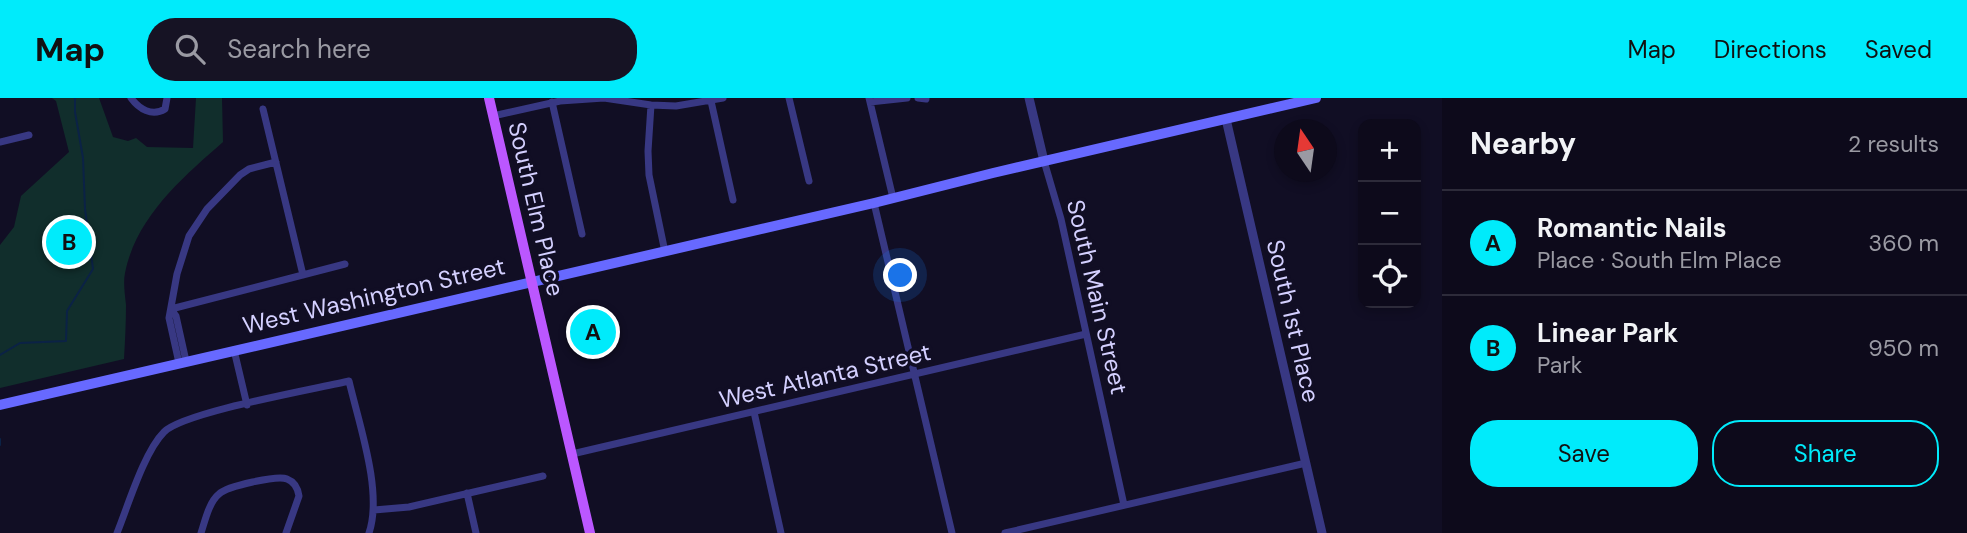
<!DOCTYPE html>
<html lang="en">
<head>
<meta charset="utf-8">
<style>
	:root { --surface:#0d0a1b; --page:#161324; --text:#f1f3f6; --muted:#9a9aa3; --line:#2d2b3a; --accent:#00ebfb }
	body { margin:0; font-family:"DM Sans",sans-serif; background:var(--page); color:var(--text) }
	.controls { position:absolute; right:21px; top:21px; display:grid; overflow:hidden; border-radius:14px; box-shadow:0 4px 10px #0003 }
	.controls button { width:63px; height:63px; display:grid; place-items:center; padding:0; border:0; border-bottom:2px solid var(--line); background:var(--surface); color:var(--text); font:35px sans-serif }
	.compass { position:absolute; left:1274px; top:21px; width:63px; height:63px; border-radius:50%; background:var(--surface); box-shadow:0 4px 10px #0003; rotate:347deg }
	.you { position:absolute; left:901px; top:178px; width:24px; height:24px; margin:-18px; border:5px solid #fff; border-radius:50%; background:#1a73e8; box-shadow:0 0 0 10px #1a73e833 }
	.badge { display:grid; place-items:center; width:46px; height:46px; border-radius:50%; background:var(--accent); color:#111; font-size:23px; font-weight:700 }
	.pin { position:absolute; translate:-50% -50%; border:4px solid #fff; box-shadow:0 2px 7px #0006 }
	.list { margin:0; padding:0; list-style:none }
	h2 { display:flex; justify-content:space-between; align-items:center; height:91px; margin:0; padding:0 28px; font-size:30px }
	h2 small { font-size:23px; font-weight:400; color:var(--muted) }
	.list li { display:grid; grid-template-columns:46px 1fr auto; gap:21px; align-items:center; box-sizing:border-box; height:105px; padding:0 28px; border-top:2px solid var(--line) }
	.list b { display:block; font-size:26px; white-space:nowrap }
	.list p { margin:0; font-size:23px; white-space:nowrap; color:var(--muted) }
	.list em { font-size:23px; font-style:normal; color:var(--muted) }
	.actions { display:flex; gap:14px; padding:21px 28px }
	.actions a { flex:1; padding:16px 0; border:2px solid var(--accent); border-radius:28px; text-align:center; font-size:24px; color:var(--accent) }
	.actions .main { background:var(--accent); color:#111 }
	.icon { flex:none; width:38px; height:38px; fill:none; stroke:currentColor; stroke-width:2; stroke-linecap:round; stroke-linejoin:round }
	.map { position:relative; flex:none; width:1442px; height:435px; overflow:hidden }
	header { display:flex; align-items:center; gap:42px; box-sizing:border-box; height:98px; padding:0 35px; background:var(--accent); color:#111 }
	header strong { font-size:33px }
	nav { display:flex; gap:38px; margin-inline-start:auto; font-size:24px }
	.search { width:490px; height:63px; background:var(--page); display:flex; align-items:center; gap:18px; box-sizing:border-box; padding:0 24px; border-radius:28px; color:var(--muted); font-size:26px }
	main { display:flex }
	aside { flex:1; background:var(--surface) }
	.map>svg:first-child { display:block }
</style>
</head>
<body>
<header>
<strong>Map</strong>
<div class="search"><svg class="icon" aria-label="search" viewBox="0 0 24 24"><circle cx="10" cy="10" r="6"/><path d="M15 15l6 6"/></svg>Search here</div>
<nav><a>Map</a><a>Directions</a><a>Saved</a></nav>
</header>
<main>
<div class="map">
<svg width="1442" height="435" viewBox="0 0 1442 435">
	<rect width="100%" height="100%" fill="#110e24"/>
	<path fill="#112e2c" d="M52,0H99L113,39L128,43L136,40L147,49L193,50L196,0H222L223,44C183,79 136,119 125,175C123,185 125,197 126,207C126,225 125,243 124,261L0,290V147L14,129L21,98L69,54L56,3Z"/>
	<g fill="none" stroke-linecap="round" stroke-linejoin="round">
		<path stroke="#0b2246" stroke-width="2" d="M0,257L20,245L66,243L67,213L93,171L85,111L83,60L75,14V0
			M0,341V347"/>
		<path stroke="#383883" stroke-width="7" d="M131,0C139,11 152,19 165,11L167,0
			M789,0L809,83
			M869,0L893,100
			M918,0L926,1
			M711,3L733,102
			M552,4L582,136
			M870,4L907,0
			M651,7L648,53L649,77L665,154
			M263,11L303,177
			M493,18L560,3L604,0L651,7L676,8L723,0
			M0,44L29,37
			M1044,63L1061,121L1124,407
			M874,105L952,435
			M171,211L345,166
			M171,211L176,218L186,263
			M234,252L247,307
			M179,265L169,220L177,176L189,138L207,111L240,77L249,71L276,64
			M754,314L781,435
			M572,356L1086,236
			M467,395L476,435
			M374,412L409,409L543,378
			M117,435C128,408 144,354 164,334C184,314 315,291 349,283C359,326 383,394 369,435
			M201,435C205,423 209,404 219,396C227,388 278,377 287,381C295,384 298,391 299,398L286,435
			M1005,435L1306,365"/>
		<path stroke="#383883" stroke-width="9" d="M1029,0L1044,63
			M1226,21L1322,435"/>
		<path stroke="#6769ff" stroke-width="10" d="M0,307L874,105L993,75L1316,0"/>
		<path stroke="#bb57ff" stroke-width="10" d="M489,0L590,435"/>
	</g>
	<g text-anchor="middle" stroke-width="7" stroke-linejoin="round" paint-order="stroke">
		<g font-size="24" fill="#d4d0ff" stroke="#110e24">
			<text transform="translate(536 111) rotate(77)" y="8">South Elm Place</text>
			<text transform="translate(374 198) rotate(-13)" y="8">West Washington Street</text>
			<text transform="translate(1097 199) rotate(77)" y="8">South Main Street</text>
			<text transform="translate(1293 223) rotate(77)" y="8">South 1st Place</text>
			<text transform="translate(825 278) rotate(-13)" y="8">West Atlanta Street</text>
		</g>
	</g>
</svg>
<div class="controls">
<button>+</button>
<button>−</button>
<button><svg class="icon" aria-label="locate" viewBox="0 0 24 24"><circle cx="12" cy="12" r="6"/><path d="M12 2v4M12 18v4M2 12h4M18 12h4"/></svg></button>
</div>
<svg class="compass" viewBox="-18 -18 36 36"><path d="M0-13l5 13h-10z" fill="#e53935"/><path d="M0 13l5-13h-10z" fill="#9a9aa3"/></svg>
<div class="you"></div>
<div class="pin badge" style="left:593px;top:234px">A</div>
<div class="pin badge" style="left:69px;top:144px">B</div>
</div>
<aside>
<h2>Nearby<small>2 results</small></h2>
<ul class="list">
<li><span class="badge">A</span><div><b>Romantic Nails</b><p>Place · South Elm Place</p></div><em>360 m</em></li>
<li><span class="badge">B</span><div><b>Linear Park</b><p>Park</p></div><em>950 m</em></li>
</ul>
<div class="actions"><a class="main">Save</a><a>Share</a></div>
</aside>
</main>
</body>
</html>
